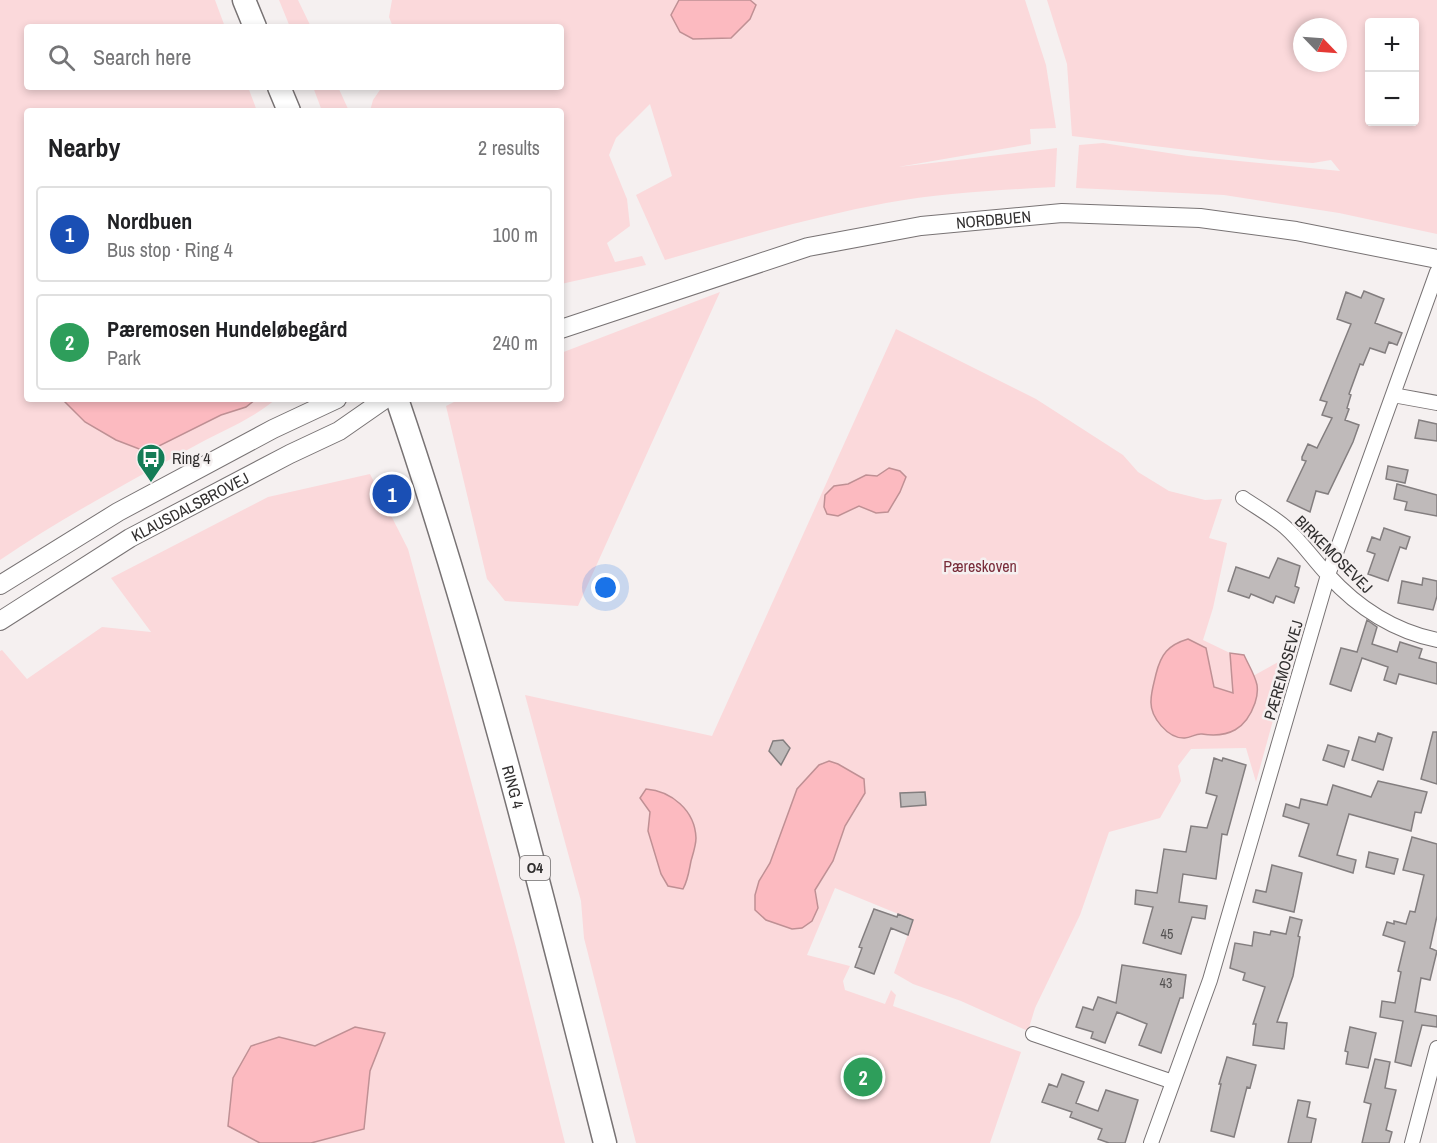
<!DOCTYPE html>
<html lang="en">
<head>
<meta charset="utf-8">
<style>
	:root { --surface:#fff; --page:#f2f2f2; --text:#202124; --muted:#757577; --line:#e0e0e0; --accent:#147c56 }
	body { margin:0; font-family:"Archivo Narrow",sans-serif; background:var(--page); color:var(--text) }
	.controls { position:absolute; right:18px; top:18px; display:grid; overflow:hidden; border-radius:6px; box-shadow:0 3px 9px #0003 }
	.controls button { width:54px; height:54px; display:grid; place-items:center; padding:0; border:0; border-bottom:2px solid var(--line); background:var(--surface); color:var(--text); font:30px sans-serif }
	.compass { position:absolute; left:1293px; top:18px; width:54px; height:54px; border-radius:50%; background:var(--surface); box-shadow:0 3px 9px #0003; rotate:115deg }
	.you { position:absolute; left:606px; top:588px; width:21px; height:21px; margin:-15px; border:4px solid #fff; border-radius:50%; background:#1a73e8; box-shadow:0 0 0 9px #1a73e833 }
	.badge { display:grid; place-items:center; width:39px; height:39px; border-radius:50%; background:var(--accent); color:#fff; font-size:20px; font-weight:700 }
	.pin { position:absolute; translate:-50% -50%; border:3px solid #fff; box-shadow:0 2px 6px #0006 }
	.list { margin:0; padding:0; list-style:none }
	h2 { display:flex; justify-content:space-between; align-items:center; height:78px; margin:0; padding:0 24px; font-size:26px }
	h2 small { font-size:20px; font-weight:400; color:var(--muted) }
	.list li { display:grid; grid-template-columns:39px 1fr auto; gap:18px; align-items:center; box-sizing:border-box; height:96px; margin:0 12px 12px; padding:0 12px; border:2px solid var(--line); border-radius:6px }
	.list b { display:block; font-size:22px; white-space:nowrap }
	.list p { margin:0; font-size:20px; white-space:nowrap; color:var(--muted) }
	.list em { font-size:20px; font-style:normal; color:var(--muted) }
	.icon { flex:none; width:33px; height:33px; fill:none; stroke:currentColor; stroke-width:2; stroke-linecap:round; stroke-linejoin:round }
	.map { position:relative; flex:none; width:1437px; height:1143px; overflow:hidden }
	.search { position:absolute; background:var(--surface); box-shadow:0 3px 9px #0003; left:24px; top:24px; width:540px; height:66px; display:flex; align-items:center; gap:15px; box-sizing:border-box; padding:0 21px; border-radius:6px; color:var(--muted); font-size:22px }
	.panel { position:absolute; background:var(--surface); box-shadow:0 3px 9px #0003; left:24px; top:108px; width:540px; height:294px; border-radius:6px }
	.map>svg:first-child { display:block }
</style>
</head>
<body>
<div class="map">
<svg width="1437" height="1143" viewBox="0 0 1437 1143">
	<rect width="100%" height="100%" fill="#f5f0f0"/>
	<path fill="#fbd9db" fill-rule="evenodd" d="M0,0H215L225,27H27V87H248L257,111H27V399H62L85,422L116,440L147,452L221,415L246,407L256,399H276C250,421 218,432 189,449C125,484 60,519 0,560Z
		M279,0H298L311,27H290Z
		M392,0H1025L1046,65L1056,128L1030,129L1031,144L898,167L1057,148L1055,187C999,190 942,193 886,203C811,217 738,239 665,260L636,195L672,176L650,104L616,138L609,155L627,199L630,226L607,243L615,262L642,256L646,265L561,284V111H370L373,100L382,87H561V27H393L389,17Z
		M1047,0H1437V234L1339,213L1224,195L1076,188L1079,145L1103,143L1188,156L1340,171L1331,160L1313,163L1269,160L1072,136L1067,64ZM1370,22H1414V122H1370ZM1302,27H1338V63H1302Z
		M313,87H338L349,111H322Z
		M720,292L578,606L505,601L487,579L446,406L460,399H561V353Z
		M896,329L1036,399L1123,455L1138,472L1169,491L1205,500L1222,499L1209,538L1227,543L1213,608L1203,640L1230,653L1233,693L1214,687L1185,739L1200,733L1209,736L1257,684L1253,676L1291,655L1256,782L1246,748L1191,749L1178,766L1181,781L1160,818L1109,832L1080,915L1035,1008L1028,1031L961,1001L913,984L894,973L913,920L835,888L807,955L850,966L843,981L845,990L885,1004L891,990L896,995L893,1006L1021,1052L990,1143H636L584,938L581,901L525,695L712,736ZM838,764L864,779L857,808L845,826L833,861L815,891C819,903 817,909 812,921L759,881L770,863L797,789L819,765Z
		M370,474L408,549L516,947L565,1143H0V651L2,650L27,679L102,627L151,632L111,578L268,497Z"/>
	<path fill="#fcbac0" stroke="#bf9094" stroke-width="1.5" d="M679,0H750L756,5L750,19L731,38L693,39L680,32L671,15Z
		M62,399H256L246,407L221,415L147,452L116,440L85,422Z
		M889,468L900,471L906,477L900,492L888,512L876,513L859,506L838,516L827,514L824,507L825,495L834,486L848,484L866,475L877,476Z
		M1188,639L1206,648L1214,687L1233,693L1230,653L1244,655C1248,664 1255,675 1257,685C1258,691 1257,697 1255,703C1246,729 1229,738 1202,734C1196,733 1191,738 1185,738C1168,739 1150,717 1151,701C1151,692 1154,683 1156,674C1161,654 1168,645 1188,639Z
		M829,761L838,764L864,779L865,793L845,826L833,861L815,890L818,908L812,921L802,928L792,929L766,920L755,910V895L759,881L770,863L797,789L819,765Z
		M646,789C671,791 695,810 696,838C696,845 693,854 691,861C689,871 688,880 683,889L668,886L661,874L648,831L650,812L640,798Z
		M355,1027L385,1033L370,1071L364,1129L311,1143H260L228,1126L233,1078L251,1046L279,1037L315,1046Z"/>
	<path fill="#bfbaba" stroke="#837e7f" stroke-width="1.5" d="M1364,291L1384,299L1375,323L1402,333L1397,345L1389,342L1385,353L1370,348L1363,365L1360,364L1349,394L1351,395L1347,408L1349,409L1345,420L1359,425L1353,442L1328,494L1316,491L1310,512L1287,501L1306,461L1302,460V457L1308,444L1317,448L1332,418L1322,415L1327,402L1320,400L1351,324L1337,319L1346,292L1361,298Z
		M1419,420L1437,424V441L1415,438Z
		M1388,466L1408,470L1405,483L1386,479Z
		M1397,484L1437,495V516L1405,510L1407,502L1394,499Z
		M1384,528L1410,537L1406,549L1400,547L1388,581L1368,574L1375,554L1367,551L1372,537L1380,540Z
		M1278,558L1300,566L1295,586L1299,588L1294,603L1276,596L1273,603L1251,594L1249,598L1228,591L1236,567L1269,578Z
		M1423,578L1437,581V596L1433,610L1398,603L1402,581L1422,585Z
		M1367,620L1377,627L1372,644L1397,652L1400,642L1422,649L1419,658L1437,663V684L1399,674L1396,684L1384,680L1388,667L1362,658L1351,691L1330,684L1341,648L1357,652Z
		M1433,732H1437V784L1421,779Z
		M1378,733L1392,738L1383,770L1352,760L1359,737L1375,742Z
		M783,740L790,748L781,765L769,751L773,741Z
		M1328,745L1349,751L1344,767L1323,760Z
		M1214,758L1222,761L1223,758L1246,765L1227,835L1222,834L1216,879L1183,874L1179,902L1207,906L1205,919L1192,917L1181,954L1143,943L1153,907L1135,904L1136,890L1157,893L1164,849L1186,852L1191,826L1207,828L1217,796L1206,793Z
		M1378,781L1427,792L1421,813L1415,812L1411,831L1349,814L1337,855L1356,860L1353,873L1299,856L1309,824L1283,816L1286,804L1299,808L1301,799L1327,805L1333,785L1371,797Z
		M925,792L926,805L901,807L900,793Z
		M1412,837L1437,844V916L1430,948L1437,951L1430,980L1421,978L1415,1012L1437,1016V1027L1422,1025L1411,1066L1395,1062L1403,1021L1380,1017L1382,1001L1395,1003L1401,972L1398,971L1405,942L1383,935L1387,922L1394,924V921L1406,924L1410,911L1415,912L1424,875L1403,870Z
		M1369,852L1398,859L1394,874L1366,867Z
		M1272,865L1302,873L1294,912L1253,902L1256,890L1266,892Z
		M874,909L897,917L898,914L913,920L908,935L891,928L874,974L855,967L862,948L859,947Z
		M1290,917L1302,920L1298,936L1300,937L1293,976L1277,1022L1287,1023L1284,1049L1253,1045L1256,1024H1253L1265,987L1243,980L1245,973L1230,968L1235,943L1252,946L1254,932L1270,935L1271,931L1286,934Z
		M1122,965L1186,975L1183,998H1180L1161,1053L1139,1045L1147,1024L1117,1012L1105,1043L1091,1038L1093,1032L1076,1027L1083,1007L1093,1010L1098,997L1116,1003Z
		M1350,1027L1376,1033L1368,1068L1346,1064L1348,1052L1345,1051Z
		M1227,1057L1256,1065L1250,1088L1247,1087L1234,1137L1211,1131L1221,1084H1219Z
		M1375,1059L1390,1062L1385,1088L1396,1090L1386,1130L1392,1132L1389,1143H1362L1371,1104L1364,1102Z
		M1062,1074L1084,1082L1076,1103L1098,1111L1106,1090L1138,1100L1125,1143H1109L1098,1139L1102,1129L1070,1117L1072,1112L1042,1102L1049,1084L1057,1087Z
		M1298,1100L1310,1102L1307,1117L1316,1119L1311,1143H1288Z"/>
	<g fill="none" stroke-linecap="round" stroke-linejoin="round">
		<g stroke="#787374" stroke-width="16">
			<path id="minor" d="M1393,395L1437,403
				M1243,498C1256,507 1272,516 1285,527C1301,541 1313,559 1328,575C1357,607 1394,631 1437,640
				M1033,1034L1173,1082
				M1151,1143L1210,980L1328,575L1437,272
				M1412,1143L1437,1048"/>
		</g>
		<g stroke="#787374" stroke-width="20">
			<g id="tertiary">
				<path id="s1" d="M561,329L808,247L921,226L1062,213L1200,218L1296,231L1437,259"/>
				<path d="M0,585L118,512L273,429L337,399"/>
				<path id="s2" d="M0,621L130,538L290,454L339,431L385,399"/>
			</g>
		</g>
		<g stroke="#787374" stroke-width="25">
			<g id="primary">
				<path d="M244,0L255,27"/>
				<path d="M279,87L289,111"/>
				<path id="s3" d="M397,399C480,643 542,894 605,1143"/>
			</g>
		</g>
		<use href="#minor" stroke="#fff" stroke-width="14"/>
		<use href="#tertiary" stroke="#fff" stroke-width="18"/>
		<use href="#primary" stroke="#fff" stroke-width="22"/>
	</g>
	<defs>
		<g id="bus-pin" transform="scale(1.5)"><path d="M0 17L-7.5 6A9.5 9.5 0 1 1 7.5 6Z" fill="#147c56" stroke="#f5f0f0"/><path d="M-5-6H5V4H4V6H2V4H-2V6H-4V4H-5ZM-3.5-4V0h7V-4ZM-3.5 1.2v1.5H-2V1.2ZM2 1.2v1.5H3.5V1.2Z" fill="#fff"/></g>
	</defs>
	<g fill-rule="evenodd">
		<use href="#bus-pin" x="151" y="458"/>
	</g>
	<g text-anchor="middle" stroke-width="5" stroke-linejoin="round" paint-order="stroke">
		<g font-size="14" fill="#545252">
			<text x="1167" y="939">45</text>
			<text x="1166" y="988">43</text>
		</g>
		<rect fill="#f5f0f0" stroke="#6c6969" stroke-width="1.5" x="520" y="856" width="30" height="24" rx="4.5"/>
		<g font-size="15" font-weight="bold" fill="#312f2f">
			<text x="535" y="873">O4</text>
		</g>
		<g font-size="16" fill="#312f2f" stroke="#f5f0f0">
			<text dy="6" stroke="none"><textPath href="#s1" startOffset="448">NORDBUEN</textPath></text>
			<text dy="6" stroke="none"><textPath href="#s2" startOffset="222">KLAUSDALSBROVEJ</textPath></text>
			<text transform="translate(1334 554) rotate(45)" y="6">BIRKEMOSEVEJ</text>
			<text transform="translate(1283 670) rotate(-74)" y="6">PÆREMOSEVEJ</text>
			<text dy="6" stroke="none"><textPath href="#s3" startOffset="405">RING 4</textPath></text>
		</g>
		<g font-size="16" fill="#312f2f" stroke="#f5f0f0" text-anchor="start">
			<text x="172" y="464">Ring 4</text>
		</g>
		<g font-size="16" fill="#792d3a" stroke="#f5f0f0">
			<text x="980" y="572">Pæreskoven</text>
		</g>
	</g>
</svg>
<div class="controls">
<button>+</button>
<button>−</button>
</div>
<svg class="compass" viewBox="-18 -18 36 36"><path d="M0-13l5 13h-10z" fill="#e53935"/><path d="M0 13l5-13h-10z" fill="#757577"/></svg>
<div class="you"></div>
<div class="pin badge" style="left:392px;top:494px;background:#1a4fb4">1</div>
<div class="pin badge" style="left:863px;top:1077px;background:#2e9e5b">2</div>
<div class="search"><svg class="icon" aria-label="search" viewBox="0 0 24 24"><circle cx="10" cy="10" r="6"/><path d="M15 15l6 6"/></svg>Search here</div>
<section class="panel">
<h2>Nearby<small>2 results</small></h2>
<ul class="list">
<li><span class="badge" style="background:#1a4fb4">1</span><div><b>Nordbuen</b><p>Bus stop · Ring 4</p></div><em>100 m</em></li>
<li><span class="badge" style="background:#2e9e5b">2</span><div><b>Pæremosen Hundeløbegård</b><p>Park</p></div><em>240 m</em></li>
</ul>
</section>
</div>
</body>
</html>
